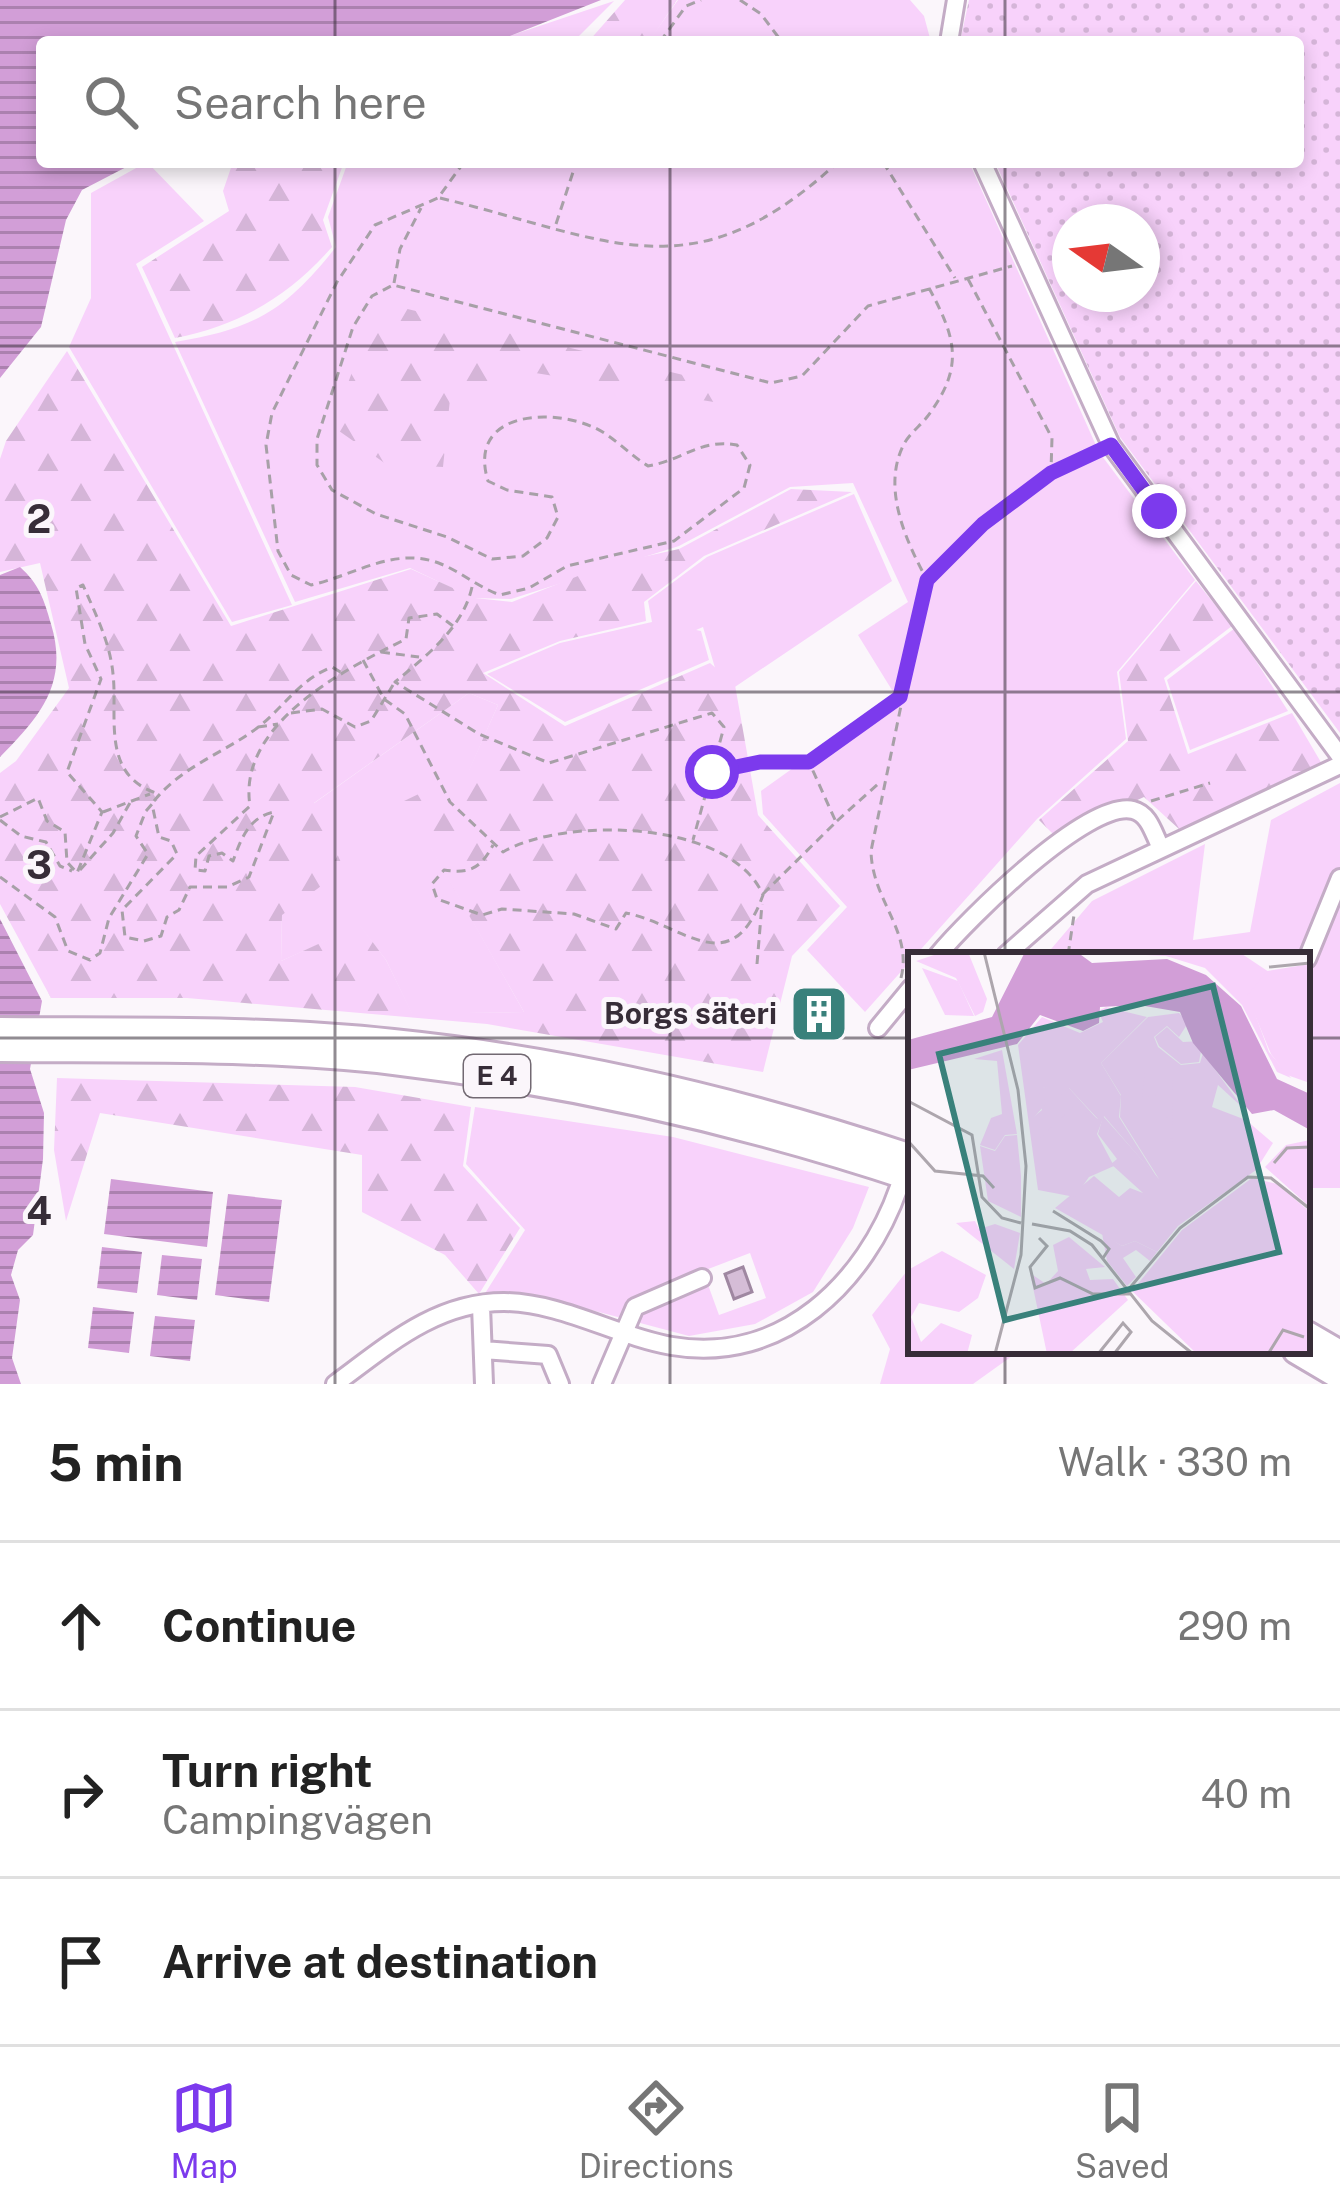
<!DOCTYPE html>
<html lang="en">
<head>
<meta charset="utf-8">
<style>
	:root { --surface:#fff; --page:#f6f6f6; --text:#222; --muted:#767676; --line:#e0e0e0; --accent:#7c3aed }
	body { margin:0; font-family:"Public Sans",sans-serif; background:var(--page); color:var(--text) }
	.compass { position:absolute; left:1052px; top:204px; width:108px; height:108px; border-radius:50%; background:var(--surface); box-shadow:0 6px 18px #0003; rotate:284deg }
	.stop { position:absolute; width:36px; height:36px; margin:-27px; border:9px solid #7c3aed; border-radius:50%; background:#fff }
	.stop.end { background:#7c3aed; border-color:#fff; box-shadow:0 3px 12px #0008 }
	.list { margin:0; padding:0; list-style:none }
	h2 { display:flex; justify-content:space-between; align-items:center; height:156px; margin:0; padding:0 48px; font-size:51px }
	h2 small { font-size:39px; font-weight:400; color:var(--muted) }
	.list li { display:grid; grid-template-columns:78px 1fr auto; gap:36px; align-items:center; box-sizing:border-box; height:168px; padding:0 48px; border-top:3px solid var(--line) }
	.list b { display:block; font-size:45px; white-space:nowrap }
	.list p { margin:0; font-size:39px; white-space:nowrap; color:var(--muted) }
	.list em { font-size:39px; font-style:normal; color:var(--muted) }
	.icon { flex:none; width:66px; height:66px; fill:none; stroke:currentColor; stroke-width:2; stroke-linecap:round; stroke-linejoin:round }
	.map { position:relative; flex:none; width:1340px; height:1384px; overflow:hidden }
	.search { position:absolute; background:var(--surface); box-shadow:0 6px 18px #0003; left:36px; right:36px; top:36px; height:132px; display:flex; align-items:center; gap:30px; box-sizing:border-box; padding:0 42px; border-radius:12px; color:var(--muted); font-size:45px }
	.sheet { height:660px; background:var(--surface) }
	nav { display:flex; justify-content:space-around; align-items:center; box-sizing:border-box; height:168px; border-top:3px solid var(--line); background:var(--surface); font-size:33px; color:var(--muted) }
	nav a { display:grid; justify-items:center; gap:6px }
	nav .on { color:var(--accent) }
	.map>svg:first-child { display:block }
</style>
</head>
<body>
<div class="map">
<svg width="1340" height="1384" viewBox="0 0 1340 1384">
	<defs>
		<pattern id="forest-firs" width="22" height="20" patternUnits="userSpaceOnUse" patternTransform="scale(3)"><rect width="22" height="20" fill="#f8d2fb"/><path d="M5 1l3.5 6h-7zM16 11l3.5 6h-7z" fill="#d5b5d8"/></pattern>
		<pattern id="park-dots" width="8" height="8" patternUnits="userSpaceOnUse" patternTransform="scale(3)"><rect width="8" height="8" fill="#f8d2fb"/><path d="M2 2h.1M6 6h.1" fill="none" stroke="#d5b5d8" stroke-width="1.8" stroke-linecap="round"/></pattern>
		<pattern id="water-rules" width="6" height="5" patternUnits="userSpaceOnUse" patternTransform="scale(3)"><rect width="6" height="5" fill="#d29ed7"/><path d="M0 2.5h6" fill="none" stroke="#ab81af"/></pattern>
	</defs>
	<rect width="100%" height="100%" fill="#fbf6fb"/>
	<path fill="#f8d2fb" fill-rule="evenodd" d="M678,0H910L924,16L931,42H648Z
		M614,1L573,42H492Z
		M147,162L204,221L136,264L292,605L232,622L69,347L91,298V193Z
		M348,162H969L1099,452L1195,580L1117,672L1126,739L1037,819L865,1012L807,950L847,907L763,814L761,791L895,695L858,635L908,602L853,483L790,487L679,546L511,599L473,598L410,568L295,602L175,342C255,329 286,310 336,247L328,217Z
		M854,494L892,581L723,695L703,627L696,630L701,631L709,660L565,722L487,674L560,643L652,622L648,601L707,557Z
		M1235,628L1288,711L1190,750L1167,680Z
		M469,693L498,705L469,771L405,801L524,1012L412,1014L386,960L360,926L281,961L282,915L313,804Z
		M1340,783V1188H1307V955H1046L1092,901L1205,844L1193,940L1250,932L1271,820Z
		M475,1107L673,1137L869,1187L853,1228L813,1292L755,1324L689,1336L565,1303L484,1295L525,1230L466,1164ZM750,1253L766,1298L719,1315L703,1271Z
		M911,1266V1351H1019L973,1384H880L890,1349L872,1315Z"/>
	<path fill="url(#forest-firs)" fill-rule="evenodd" d="M625,0H677L649,42H588Z
		M233,162H344L323,220L332,247C288,297 240,325 175,338L142,267L229,211L223,191Z
		M395,306L725,385L720,403L517,370L450,399L443,467L386,464L332,426L367,332Z
		M67,351L231,626L411,569L475,598L512,602L606,565L679,549L791,489L852,492L704,556L644,602L646,621L560,641L483,673L565,726L710,663L735,685L758,815L840,906L792,956L763,1072L487,1024L187,998H51L0,904V773L16,761L69,688L40,563L0,572V459L6,441ZM469,693L498,705L469,770L404,801L524,1012L412,1013L386,960L360,925L281,961L282,915L344,869L314,803Z
		M1196,581L1232,626L1164,678L1188,754L1292,713L1322,764L1179,829L1144,797L1056,837L1039,820L1128,741L1119,672Z
		M57,1078L355,1087L471,1107L463,1166L520,1228L479,1294L445,1255L362,1212V1155L100,1113L66,1221L54,1150Z"/>
	<path fill="url(#park-dots)" fill-rule="evenodd" d="M969,0H1340V733L1120,437L995,162H1298V42H960ZM1070,222H1142V294H1070Z"/>
	<path fill="url(#water-rules)" d="M0,0H601L495,42H42V162H136L82,190L66,220L41,327L0,378Z
		M20,567C39,584 44,599 51,624C69,683 40,717 0,757V575Z
		M0,919L42,1001L30,1069L44,1113L43,1159L33,1235L18,1250L11,1275L20,1300L12,1358L21,1384H0Z
		M111,1179L213,1192L207,1247L104,1234Z
		M228,1194L282,1200L269,1302L215,1295Z
		M102,1247L142,1252L137,1293L97,1288Z
		M162,1255L202,1259L197,1300L157,1295Z
		M93,1307L134,1312L129,1353L88,1348Z
		M155,1316L195,1320L190,1361L150,1356Z"/>
	<path fill="#d5bdd7" stroke="#9f87a1" stroke-width="3" d="M823,996L838,1012L815,1033L800,1016Z
		M743,1267L752,1292L734,1299L725,1274Z"/>
	<g fill="none" stroke-linecap="round" stroke-linejoin="round">
		<g stroke="#c4acc6" stroke-width="22">
			<path id="minor" d="M949,42L956,0
				M982,162L1111,445L1340,756
				M938,955C966,921 1088,799 1133,810C1149,814 1153,832 1160,846
				M1006,955L1087,884L1340,765
				M1307,959L1340,878
				M878,1028L911,988
				M481,1306L484,1384
				M483,1350L548,1355L560,1384
				M335,1384C388,1345 436,1302 504,1302C564,1303 615,1336 672,1346C782,1365 866,1282 899,1187
				M602,1384L635,1307L702,1278"/>
		</g>
		<g stroke="#c4acc6" stroke-width="30">
			<path id="highway" d="M0,1030C131,1031 263,1028 393,1042C569,1060 743,1101 911,1157
				M0,1049C131,1050 263,1047 394,1062C570,1083 742,1122 911,1178
				M1307,1334L1340,1353
				M1296,1351L1340,1377"/>
		</g>
		<path stroke="#a7a0a7" stroke-width="3" stroke-dasharray="9 6" stroke-linecap="butt" d="M740,0L761,14L782,42
			M660,42L686,6L701,0
			M464,162L438,198L375,225L337,282L272,413L266,445L278,551L291,575L311,585C353,576 396,545 441,564C461,572 478,587 500,595L529,588L567,566L674,541L744,488L750,465L737,445C702,438 683,460 648,466C630,455 612,435 593,427C548,407 467,413 488,481L507,490L552,497L558,517L547,538L523,556L492,559L447,537L376,514L332,490L317,465V439L353,327L372,296L393,285L771,383L802,376L868,306L1012,266
			M883,162L955,278
			M440,198C610,239 692,297 838,162
			M556,224L576,163
			M968,279L1052,438L1051,471
			M394,283L400,249L421,208
			M928,578C980,527 1030,483 1097,451
			M472,587C463,628 426,656 395,682L479,734L549,763L712,713L724,727L693,840
			M381,652L419,657
			M363,660L384,699L405,714L450,802L503,852C565,816 731,820 763,895C731,984 683,924 626,913L616,929L574,914L502,909L482,915L437,899L432,884L444,870C470,874 481,868 493,845
			M291,713L322,709L355,727L371,721L393,685
			M258,727L278,724
			M716,772L760,762H807
			M154,801C183,765 227,752 261,725C286,704 301,679 332,667L342,673
			M1151,801L1210,783
			M146,811L152,804L159,837L171,841L177,854L122,910L125,937L144,941L161,936L167,917L179,910L190,887H227L249,877L274,812C249,817 241,839 233,861L222,853L209,856L205,871L195,870L196,856L250,806C237,724 345,669 406,639L409,618L437,614L453,626
			M103,812L150,794
			M0,817L38,798L47,821L65,832L67,862L77,873L102,812L67,772L101,679L85,644L76,588L83,585C95,613 110,642 113,674C118,717 100,776 159,794
			M0,820L21,836L46,842L60,866L72,871
			M837,821L879,783
			M80,870L113,833L131,801
			M0,877L55,917L68,951L90,960L100,953L109,918L148,854L136,836L145,813
			M763,894L836,822L809,762L898,698
			M1068,955L1074,915
			M757,964L762,904
			M901,978C913,931 872,901 871,851L927,580C906,541 882,489 903,446C908,435 920,426 927,417C965,367 956,338 929,288"/>
		<use href="#minor" stroke="#fff" stroke-width="16"/>
		<use href="#highway" stroke="#fff" stroke-width="24"/>
	</g>
	<g fill="none" stroke-linecap="round" stroke-linejoin="round">
		<path stroke="#7c3aed" stroke-width="15" d="M712,772L760,762H809L900,697L927,580L983,524L1051,473L1111,445L1159,511"/>
	</g>
	<path fill="none" stroke="#372d38" stroke-width="3" stroke-opacity="0.55" d="M335,0V42M670,0V42M1005,0V42M335,162V1384M670,162V1384M1005,162V955M0,346H1340M0,692H1340M0,1038H911M1307,1038H1340M1005,1351V1384"/>
	<defs>
		<g id="building-square" transform="scale(3)"><rect x="-9" y="-9" width="18" height="18" rx="4" fill="#39817b" stroke="#fbf6fb"/><path d="M-4-6H4V6H1V3H-1V6H-4ZM-2.5-4.3h1.7v1.8h-1.7ZM.8-4.3h1.7v1.8H.8ZM-2.5-1h1.7V.8h-1.7ZM.8-1h1.7V.8H.8Z" fill="#fff"/></g>
	</defs>
	<g fill-rule="evenodd">
		<use href="#building-square" x="819" y="1014"/>
	</g>
	<g text-anchor="middle" stroke-width="10" stroke-linejoin="round" paint-order="stroke">
		<rect fill="#fbf6fb" stroke="#726972" stroke-width="3" x="464" y="1055" width="66" height="42" rx="9"/>
		<g font-size="27" font-weight="bold" fill="#372d38">
			<text x="497" y="1085">E 4</text>
		</g>
		<g font-size="30" font-weight="bold" fill="#372d38" stroke="#fbf6fb" text-anchor="end">
			<text x="777" y="1024">Borgs säteri</text>
		</g>
	</g>
	<g transform="translate(908 952)">
		<rect width="402" height="402" fill="#fbf6fb"/>
		<path d="M176,0H331L361,20L343,51L361,100L383,126L369,120L334,53L297,16L258,4ZM14,16L50,29L66,64L37,63ZM271,61L280,71L271,85L259,74L246,85L250,95L273,113L292,111L295,101L335,156L310,133L304,155L338,168L365,191L348,218L270,274L249,300L227,289L214,294L147,256L186,224L211,245L222,236L235,241L203,212L209,207L190,182L195,164L251,227L212,165L213,143L193,111L240,65ZM137,135L161,136L190,168L175,165L130,188L124,166L134,158L128,137ZM109,183L113,224V265L80,249L72,194L87,199L97,184ZM67,269L71,277L87,272L112,281L106,317L48,271ZM161,285L197,315L178,317L182,328L205,327L220,348L161,402H139L122,321L138,332L150,319L145,293ZM34,299L78,323L70,346L51,360L11,351L3,365L13,390L33,371L64,383L59,402H7L0,398V318Z" fill="#f8d2fb"/>
		<path d="M35,0H60L79,47L75,60L67,64L48,26L8,9ZM198,55L239,65L193,111L213,144L211,165L250,227L196,164L189,182L206,214L181,225L167,245L130,238L110,93L134,65L172,81L195,70L190,59ZM138,135L150,145L161,136L190,167L166,154L131,187L125,166L139,151L129,138ZM259,75L275,90L295,89L291,110L273,112L251,94L247,85ZM94,98L109,182L97,183L87,198L72,193L83,166L94,162L89,109L66,107ZM237,121L264,127L265,197L257,155L248,143L234,145ZM194,281L214,294L227,289L249,300L242,309L228,298L215,306L228,325L219,334L199,309Z" fill="#f8d2fb" fill-rule="evenodd"/>
		<path d="M402,12V131L379,123L363,102L339,44L359,19ZM402,188V255L357,215L378,193ZM344,226L369,232L402,260V402H289L224,339L274,278Z" fill="#f8d2fb"/>
		<path d="M117,0H169L184,11L259,7L298,23L333,54L369,127L402,142V178L366,158L344,162L285,91L272,60L231,53L192,55L191,71L175,79L132,63L109,92L0,118V88L84,65Z" fill="#d29ed7"/>
		<path fill="none" stroke="#ada6ad" stroke-width="3" d="M76,0L110,138L118,214L113,303L87,402M361,15L402,11M0,149L64,183L74,245L94,266L113,271M0,189L27,219L75,224L86,236M366,211L379,196L402,195M145,259L193,289L201,297L195,306M124,272L162,279L184,293L244,369L285,402M131,286L139,294L122,315L127,336L152,326L185,342H223M220,338L272,276L340,225L363,226L402,257M190,402L215,371L223,380L206,402M360,402L375,378L396,385"/>
		<path fill="#39817b" fill-opacity="0.15" stroke="#39817b" stroke-width="6" d="M305,34L371,300L97,368L31,102Z"/>
		<rect width="402" height="402" fill="none" stroke="#372d38" stroke-width="6"/>
	</g>
	<g font-size="39" text-anchor="middle" font-weight="bold" fill="#372d38" stroke="#fbf6fb" stroke-width="10" stroke-linejoin="round" paint-order="stroke">
		<text x="39" y="533">2</text>
		<text x="39" y="879">3</text>
		<text x="39" y="1225">4</text>
	</g>
</svg>
<svg class="compass" viewBox="-18 -18 36 36"><path d="M0-13l5 13h-10z" fill="#e53935"/><path d="M0 13l5-13h-10z" fill="#767676"/></svg>
<div class="stop" style="left:712px;top:772px"></div>
<div class="stop end" style="left:1159px;top:511px"></div>
<div class="search"><svg class="icon" aria-label="search" viewBox="0 0 24 24"><circle cx="10" cy="10" r="6"/><path d="M15 15l6 6"/></svg>Search here</div>
</div>
<section class="sheet">
<h2>5 min<small>Walk · 330 m</small></h2>
<ul class="list">
<li><svg class="icon" aria-label="ahead" viewBox="0 0 24 24"><path d="M12 20V5M6 11l6-6 6 6"/></svg><div><b>Continue</b></div><em>290 m</em></li>
<li><svg class="icon" aria-label="right" viewBox="0 0 24 24"><path d="M7 20v-9h11M14 6l5 5-5 5"/></svg><div><b>Turn right</b><p>Campingvägen</p></div><em>40 m</em></li>
<li><svg class="icon" aria-label="arrive" viewBox="0 0 24 24"><path d="M6 21V4h12l-3 4 3 4H6"/></svg><div><b>Arrive at destination</b></div></li>
</ul>
</section>
<nav>
<a class="on"><svg class="icon" aria-label="map" viewBox="0 0 24 24"><path d="M3 6l6-2 6 2 6-2v14l-6 2-6-2-6 2zM9 4v14M15 6v14"/></svg>Map</a>
<a><svg class="icon" aria-label="directions" viewBox="0 0 24 24"><path d="M12 3l9 9-9 9-9-9zM9 14v-3h6M13 9l2 2-2 2"/></svg>Directions</a>
<a><svg class="icon" aria-label="saved" viewBox="0 0 24 24"><path d="M7 4h10v16l-5-4-5 4z"/></svg>Saved</a>
</nav>
</body>
</html>
